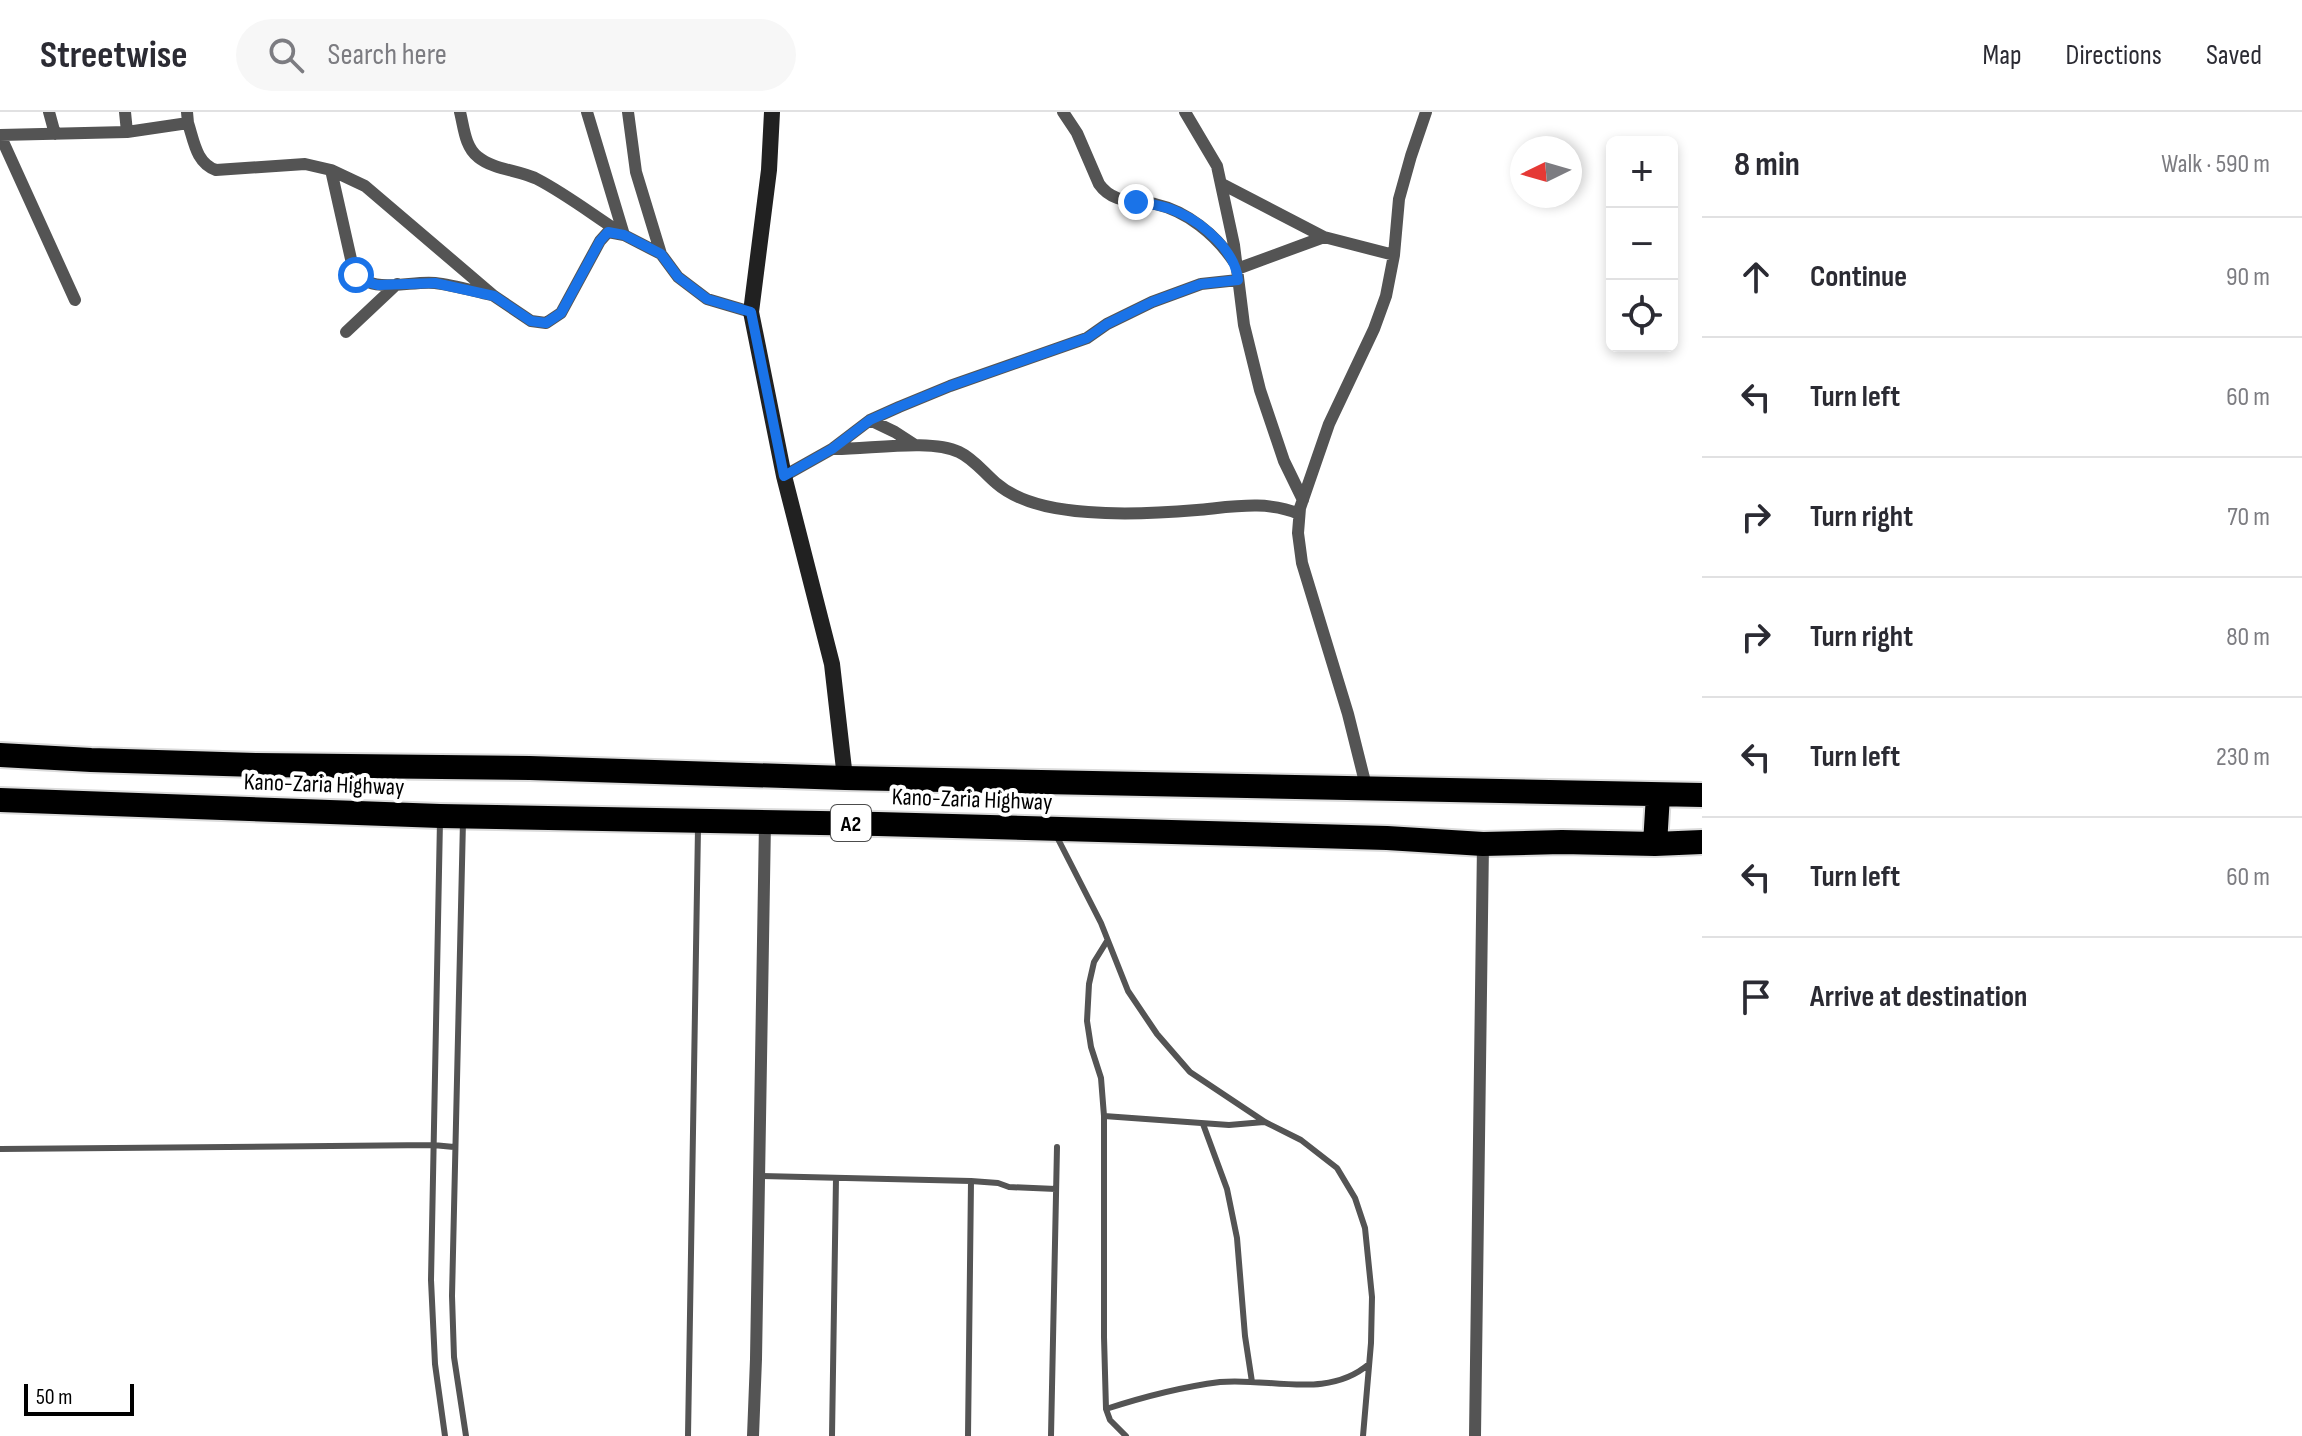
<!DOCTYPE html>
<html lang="en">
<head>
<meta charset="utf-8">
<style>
	:root { --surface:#fff; --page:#f7f7f7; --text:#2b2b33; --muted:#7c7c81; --line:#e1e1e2 }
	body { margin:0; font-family:"Sofia Sans Condensed",sans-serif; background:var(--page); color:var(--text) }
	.controls { position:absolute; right:24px; top:24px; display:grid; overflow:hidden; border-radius:12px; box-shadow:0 4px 12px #0003 }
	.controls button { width:72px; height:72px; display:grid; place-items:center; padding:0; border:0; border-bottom:2px solid var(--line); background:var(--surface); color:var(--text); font:40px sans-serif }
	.compass { position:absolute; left:1510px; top:24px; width:72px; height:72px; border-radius:50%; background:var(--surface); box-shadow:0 4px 12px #0003; rotate:265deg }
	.scale { position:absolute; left:24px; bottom:20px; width:110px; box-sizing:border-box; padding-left:8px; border:4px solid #000; border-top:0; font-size:22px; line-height:28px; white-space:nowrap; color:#000; -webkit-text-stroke:6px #fff; paint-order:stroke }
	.stop { position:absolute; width:24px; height:24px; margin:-18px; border:6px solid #1a73e8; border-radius:50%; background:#fff }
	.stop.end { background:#1a73e8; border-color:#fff; box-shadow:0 2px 8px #0008 }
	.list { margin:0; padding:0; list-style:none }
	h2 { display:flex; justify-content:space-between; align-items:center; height:104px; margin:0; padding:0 32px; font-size:34px }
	h2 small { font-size:26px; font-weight:400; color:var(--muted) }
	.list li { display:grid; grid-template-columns:52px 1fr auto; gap:24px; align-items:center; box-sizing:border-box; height:120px; padding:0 32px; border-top:2px solid var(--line) }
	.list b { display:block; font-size:30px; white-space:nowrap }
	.list em { font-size:26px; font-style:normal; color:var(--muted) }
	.icon { flex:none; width:44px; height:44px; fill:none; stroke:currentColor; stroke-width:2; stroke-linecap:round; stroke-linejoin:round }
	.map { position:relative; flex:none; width:1702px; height:1324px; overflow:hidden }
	header { display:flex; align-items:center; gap:48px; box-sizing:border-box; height:112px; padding:0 40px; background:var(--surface); border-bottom:2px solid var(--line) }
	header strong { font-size:38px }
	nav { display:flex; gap:44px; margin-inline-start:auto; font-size:28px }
	.search { width:560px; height:72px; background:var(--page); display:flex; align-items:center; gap:20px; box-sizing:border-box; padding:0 28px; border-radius:44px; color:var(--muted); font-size:30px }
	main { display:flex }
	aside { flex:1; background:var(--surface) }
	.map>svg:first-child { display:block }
</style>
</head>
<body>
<header>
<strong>Streetwise</strong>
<div class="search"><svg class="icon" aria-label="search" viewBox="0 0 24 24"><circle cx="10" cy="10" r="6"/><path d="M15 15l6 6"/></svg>Search here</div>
<nav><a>Map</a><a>Directions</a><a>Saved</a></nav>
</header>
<main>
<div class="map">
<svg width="1702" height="1324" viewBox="0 0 1702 1324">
	<rect width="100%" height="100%" fill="#fff"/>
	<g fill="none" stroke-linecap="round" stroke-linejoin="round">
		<g stroke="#dbdbdb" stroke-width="28">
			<path id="highway" d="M0,643L91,648L257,653L530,656L845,666L1702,683
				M0,688L440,704L878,712L1387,726L1483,732L1562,730L1655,732L1702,730
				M1655,732L1658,683"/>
		</g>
		<path stroke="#545454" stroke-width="6" d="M440,708L431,1168L435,1252L445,1324
			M463,709L452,1184L454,1245L466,1324
			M1057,725L1101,811L1128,879L1157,922L1190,960L1265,1010L1301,1028L1337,1056L1355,1086L1365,1116L1372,1185L1371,1231L1363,1324
			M1107,829L1094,850L1089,872L1087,909L1091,935L1101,966L1104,1004V1225L1106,1297L1110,1308L1126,1324
			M1104,1004L1229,1013L1264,1010
			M1203,1012L1227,1077L1237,1126L1245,1224L1252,1270
			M0,1037L433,1033L454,1035
			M759,1064L971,1069L998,1071L1009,1075L1056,1077
			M1106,1297C1143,1285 1181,1275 1220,1270C1269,1265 1327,1288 1369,1252
			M688,1324L698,716
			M832,1324L836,1066
			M968,1324L971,1069
			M1051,1324L1057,1035"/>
		<path stroke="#545454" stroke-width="12" d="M49,0L55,22
			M125,0L127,20
			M460,0C464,16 465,35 478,45C494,58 519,58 537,67C566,82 593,103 621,121
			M587,0L624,123
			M628,0L636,60L661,142L678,165L707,187L751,200
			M1063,0L1077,21L1099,72C1113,92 1134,88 1155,92C1187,99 1216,123 1234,150
			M1185,0L1217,54L1234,133L1244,213L1260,278L1284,349L1303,388
			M188,11C194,29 196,51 216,58L305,52L331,58L365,74L494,184L531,209L546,211L561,201L600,129L608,120L624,123L661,142
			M0,23L127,20L188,11L187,0
			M0,23L75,188
			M331,58L353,156C367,185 410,168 435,171C453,173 473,179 491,183
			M1222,72L1324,125L1394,143
			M1237,157L1324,125
			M346,220L397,172
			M870,308L895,320L915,333
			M832,337C866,338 930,326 959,340C974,347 984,361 996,371C1020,392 1057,398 1088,400C1124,403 1161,401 1197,398C1231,395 1268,388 1299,402
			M784,364L832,337L870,308L899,295L950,274L1087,226L1107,212L1152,190L1201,172L1238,168
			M1367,678L1348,602L1302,451L1298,421L1300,396L1329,312L1374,217L1386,184L1394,143L1399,87L1411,44L1426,0
			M753,1324L756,1247L765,710
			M1475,1324L1483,732"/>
		<path stroke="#212121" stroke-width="16" d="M772,0L769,58L751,200L784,364L832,552L845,666"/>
		<use href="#highway" stroke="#000" stroke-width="24"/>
	</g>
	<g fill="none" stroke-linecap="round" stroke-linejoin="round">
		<path stroke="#1a73e8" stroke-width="10" d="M356,163L367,170L378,173L435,171L494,184L531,209L546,211L561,201L600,129L608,120L624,123L661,142L678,165L707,187L751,200L784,364L832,337L870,308L899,295L950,274L1087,226L1107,212L1152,190L1201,172L1238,168C1236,140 1204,112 1180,101C1166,94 1151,92 1136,90"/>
	</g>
	<g text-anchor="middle" stroke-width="8" stroke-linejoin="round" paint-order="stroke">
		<rect fill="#fff" stroke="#4c4c4c" stroke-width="2" x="831" y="693" width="40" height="36" rx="6"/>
		<g font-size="22" font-weight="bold" fill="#000">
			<text x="851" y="719">A2</text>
		</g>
		<g font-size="24" fill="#000" stroke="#fff">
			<text transform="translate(324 672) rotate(2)" y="8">Kano-Zaria Highway</text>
			<text transform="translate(972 687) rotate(2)" y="8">Kano-Zaria Highway</text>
		</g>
	</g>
</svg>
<div class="controls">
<button>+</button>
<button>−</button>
<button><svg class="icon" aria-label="locate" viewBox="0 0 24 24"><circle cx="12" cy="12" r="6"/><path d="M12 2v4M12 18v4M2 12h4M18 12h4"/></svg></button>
</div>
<svg class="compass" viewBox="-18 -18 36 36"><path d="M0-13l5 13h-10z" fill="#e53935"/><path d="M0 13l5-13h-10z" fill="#7c7c81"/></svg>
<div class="scale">50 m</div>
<div class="stop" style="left:356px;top:163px"></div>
<div class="stop end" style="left:1136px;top:90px"></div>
</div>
<aside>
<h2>8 min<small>Walk · 590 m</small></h2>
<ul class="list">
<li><svg class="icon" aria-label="ahead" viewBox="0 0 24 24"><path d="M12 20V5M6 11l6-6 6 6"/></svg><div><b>Continue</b></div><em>90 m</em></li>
<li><svg class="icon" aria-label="left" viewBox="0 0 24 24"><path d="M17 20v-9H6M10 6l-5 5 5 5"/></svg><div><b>Turn left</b></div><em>60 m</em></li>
<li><svg class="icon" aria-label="right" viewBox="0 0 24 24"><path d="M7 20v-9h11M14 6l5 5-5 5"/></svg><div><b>Turn right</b></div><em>70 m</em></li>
<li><svg class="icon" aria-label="right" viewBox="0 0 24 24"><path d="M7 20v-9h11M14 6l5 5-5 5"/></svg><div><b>Turn right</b></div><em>80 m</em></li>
<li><svg class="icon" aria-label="left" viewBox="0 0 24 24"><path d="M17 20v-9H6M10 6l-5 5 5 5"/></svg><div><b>Turn left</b></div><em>230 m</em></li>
<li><svg class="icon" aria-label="left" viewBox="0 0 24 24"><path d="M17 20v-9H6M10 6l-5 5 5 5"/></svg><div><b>Turn left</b></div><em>60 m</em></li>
<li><svg class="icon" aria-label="arrive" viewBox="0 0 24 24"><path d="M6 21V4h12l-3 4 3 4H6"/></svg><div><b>Arrive at destination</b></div></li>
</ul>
</aside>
</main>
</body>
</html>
